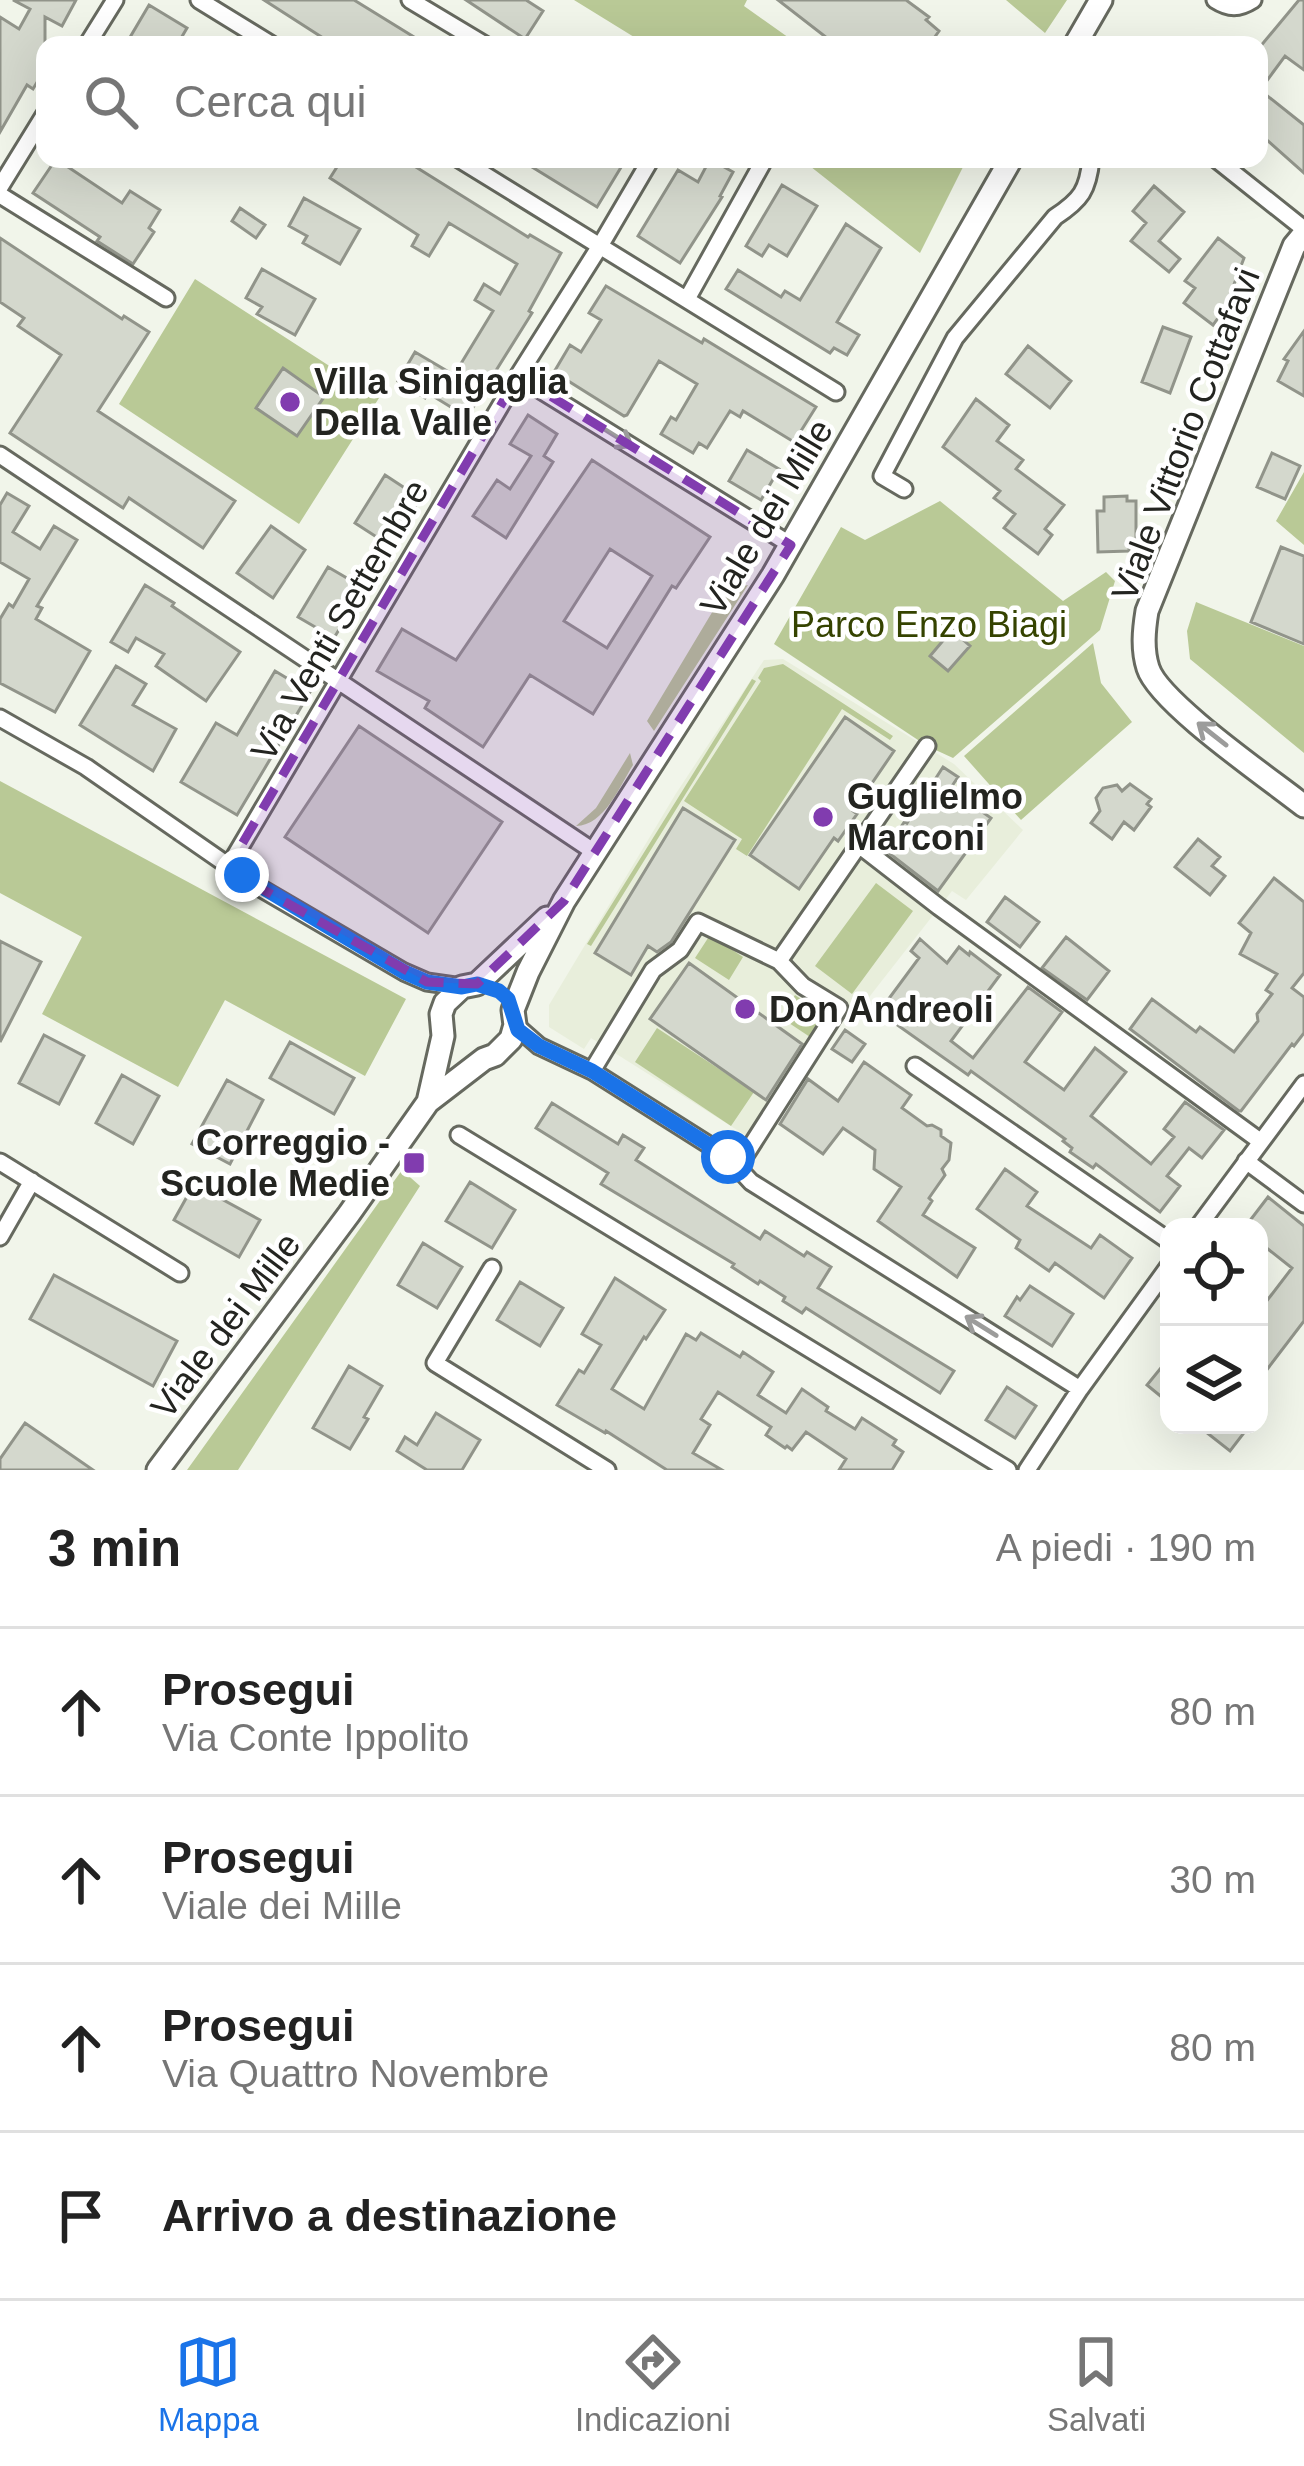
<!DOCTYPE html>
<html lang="it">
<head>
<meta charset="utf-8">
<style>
	:root { --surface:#fff; --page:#f6f6f6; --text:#222; --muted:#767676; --line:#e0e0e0; --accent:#1a73e8 }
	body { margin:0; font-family:Helvetica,sans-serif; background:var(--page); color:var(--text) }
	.controls { position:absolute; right:36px; bottom:36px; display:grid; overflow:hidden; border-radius:24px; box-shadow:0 12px 48px #0002 }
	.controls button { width:108px; height:108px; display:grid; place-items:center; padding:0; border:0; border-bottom:3px solid var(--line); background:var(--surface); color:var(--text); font:60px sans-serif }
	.stop { position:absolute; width:36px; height:36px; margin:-27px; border:9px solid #1a73e8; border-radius:50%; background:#fff }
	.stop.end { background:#1a73e8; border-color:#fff; box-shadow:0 3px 12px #0008 }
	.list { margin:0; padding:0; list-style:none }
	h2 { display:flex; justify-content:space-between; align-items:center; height:156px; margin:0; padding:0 48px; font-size:51px }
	h2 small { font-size:39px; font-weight:400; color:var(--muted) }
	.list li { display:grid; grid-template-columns:78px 1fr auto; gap:36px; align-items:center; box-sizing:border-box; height:168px; padding:0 48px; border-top:3px solid var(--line) }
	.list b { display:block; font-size:45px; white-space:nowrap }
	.list p { margin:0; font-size:39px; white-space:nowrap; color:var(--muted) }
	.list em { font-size:39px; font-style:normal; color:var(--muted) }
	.icon { flex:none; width:66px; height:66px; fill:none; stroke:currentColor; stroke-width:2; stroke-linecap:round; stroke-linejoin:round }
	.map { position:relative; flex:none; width:1304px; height:1470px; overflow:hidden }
	.search { position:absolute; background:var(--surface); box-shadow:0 12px 48px #0002; left:36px; right:36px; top:36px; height:132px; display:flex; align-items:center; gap:30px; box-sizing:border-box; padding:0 42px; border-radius:24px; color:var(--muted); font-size:45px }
	.sheet { height:828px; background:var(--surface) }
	nav { display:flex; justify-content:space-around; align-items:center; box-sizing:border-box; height:168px; border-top:3px solid var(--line); background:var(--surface); font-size:33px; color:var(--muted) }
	nav a { display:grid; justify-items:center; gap:6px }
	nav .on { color:var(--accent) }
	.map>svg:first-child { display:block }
</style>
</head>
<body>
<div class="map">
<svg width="1304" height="1470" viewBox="0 0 1304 1470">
	<rect width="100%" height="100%" fill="#f1f5ea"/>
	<path fill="#e8eedb" d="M783,659L954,764L1023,830L966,900L952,891L852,1019L843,1018L761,1140H753L591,1038L584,1049L549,1027V1005L675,795L764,660Z"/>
	<path fill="#b9c996" d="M574,0H747L744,6L799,45H647Z
		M1006,0H1067L1045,33Z
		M801,159H960L965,163L920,253Z
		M195,279L379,398L299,524L119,404Z
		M1304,472V545L1276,521Z
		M940,501L1063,601L1106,572L1115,581L1100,630L953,758L927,746L774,644L841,527L865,540Z
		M748,585L654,731L647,721L726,589Z
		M1196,602L1304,646V753L1190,659L1187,631Z
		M1093,643L1101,683L1132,722L1021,820L964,756Z
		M783,664L893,736L890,740L842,709L747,856L736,849L742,839L684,801L761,681L758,678L764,668Z
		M752,679L756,681L591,946L587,944Z
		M630,753L633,765C619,787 605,825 576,826L596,808Z
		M0,781L406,999L365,1076L225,1000L178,1087L42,1014L82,937L0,893Z
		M876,883L913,911L852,994L815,966Z
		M710,935L743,957L729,980L695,958Z
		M795,995L828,1017L813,1039L780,1017Z
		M657,1028L754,1092L731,1126L635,1062Z
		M402,1170L420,1186L238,1470H187Z"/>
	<path fill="#d4d8cd" stroke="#91948a" stroke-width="3" fill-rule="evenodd" d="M13,0H76L62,26L45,17V69L33,89L27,85L0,132V17L19,29L30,9Z
		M264,0H354L427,45H334Z
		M466,0H526L543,11L525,39Z
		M778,0H906L929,17L926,20L939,31L929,45H836Z
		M1299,0H1304V70L1285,56L1260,90L1304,125V173L1259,133V48Z
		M149,5L187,28L177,45H140L129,39Z
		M56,159L122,203L130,191L160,210L149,228L154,232L133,264L97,241L100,237L33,193Z
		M342,159H403L528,237L530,235L561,253L529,311L532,313L467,417L428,393L425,398L398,381L415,352L454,375L493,311L475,300L484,284L500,294L517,264L449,223L429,256L412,246L418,235L330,178Z
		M519,159H626L597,207Z
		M710,159L733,172L720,196L722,197L680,263L638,236L678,170L698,182Z
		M782,185L817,206L787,256L769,245L762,256L746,246Z
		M1154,186L1184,212L1159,241L1180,259L1169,272L1131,241L1146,223L1133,211Z
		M304,198L360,229L340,264L303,243L307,236L289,226Z
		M240,208L265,225L256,238L232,221Z
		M846,224L881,248L837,322L859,335L847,355L834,348L830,353L726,289L738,270L781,297L785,291L800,300Z
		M0,238L122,319L124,316L149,332L98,411L235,501L203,548L129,498L123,508L10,433L61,355L18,326L24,318L0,302Z
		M1218,238L1244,258L1225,308L1213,325L1184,303L1195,288L1185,281Z
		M262,269L315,299L295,335L257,314L262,307L246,298Z
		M606,286L702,343L704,339L816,407L794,442L743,411L740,417L730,411L707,448L699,443L693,453L661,434L671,417L676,420L697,384L659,361L627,415L624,416L554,372L570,345L581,352L601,320L589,313Z
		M1163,327L1191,337L1170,393L1142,382Z
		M1304,331V396L1278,381L1288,361L1284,359Z
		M1028,346L1071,381L1050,408L1006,374Z
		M283,368L324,397L297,436L256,408Z
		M976,399L1009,425L997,441L1023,460L1016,469L1064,505L1045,529L1052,535L1038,554L1004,528L1015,514L994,498L1000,491L943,447Z
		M528,415L557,434L544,456L553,462L506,538L473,516L497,480L510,489L531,456L510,444Z
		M747,450L779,469L761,500L729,481Z
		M1272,453L1300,466L1285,499L1257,487Z
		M592,460L710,537L676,588L672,586L593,714L530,675L483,747L425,708L429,701L377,671L402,629L456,660ZM610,549L652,576L607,648L564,621Z
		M385,475L420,498L392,547L355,523Z
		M7,493L29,506L13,532L40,549L54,526L77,540L37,606L42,608L36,619L90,651L55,712L0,683V619L9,604L13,607L29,579L0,562V505Z
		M1127,496V501H1136V541H1129V551L1098,552L1097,511H1104V497Z
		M271,526L305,550L273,598L237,573Z
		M1281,547L1304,556V644L1251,622Z
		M328,567L364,588L334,638L298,617Z
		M145,585L174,603L172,606L240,652L206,701L156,666L164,654L136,638L128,652L111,642Z
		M952,630L970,646L948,671L930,656Z
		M116,666L146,684L133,705L176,729L153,771L80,725Z
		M275,671L310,692L237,815L181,782L216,723L237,735Z
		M845,717L894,751L853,811L857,814L838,841L834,838L799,889L750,855Z
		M359,726L502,822L428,933L285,837Z
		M943,767L958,777L950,789L991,818L938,891L885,850L905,821L907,823Z
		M1130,784L1151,799L1147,804L1151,807L1134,830L1124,822L1112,839L1091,823L1100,811L1096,798L1103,788L1117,785L1122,791Z
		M683,808L735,840L671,942L657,952L648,946L631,975L595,953Z
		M1198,839L1220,857L1212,866L1225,876L1210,895L1175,867Z
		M1274,878L1304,902V973L1292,988L1304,997V1033L1294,1046L1292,1044L1241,1111H1239L1130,1029L1152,999L1196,1032L1200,1027L1234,1052L1258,1021L1257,1014L1272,994L1266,990L1277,974L1240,954L1251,933L1239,923Z
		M1005,897L1039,922L1020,947L987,922Z
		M1066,937L1109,971L1087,1000L1042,968Z
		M920,939L947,963L959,947L969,955L970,952L1000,975L951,1041L973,1058L1028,987L1062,1012L1025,1062L1064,1090L1095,1048L1126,1072L1091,1116L1151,1164L1174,1137L1164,1129L1185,1102L1224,1130L1202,1158L1189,1148L1167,1176L1180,1186L1160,1212L1096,1164L1093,1168L1070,1152L1072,1148L1063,1141L1065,1139L971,1071L968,1075L879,1012L919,958L911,951Z
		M0,941L41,962L0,1042Z
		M689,963L802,1044L766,1100L650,1019Z
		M845,1030L865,1044L852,1062L832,1049Z
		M44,1035L84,1056L59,1104L19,1083Z
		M290,1042L354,1078L334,1114L270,1078Z
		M864,1062L911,1095L902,1108L927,1126L932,1125L941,1130V1136L951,1143L949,1160L942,1169L945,1175L929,1198L932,1201L923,1215L975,1248L957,1277L878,1221L901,1187L874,1169L875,1150L843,1128L823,1154L780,1124L808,1079L838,1101Z
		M122,1075L159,1096L133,1144L96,1123Z
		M227,1080L263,1100L230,1164L192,1144Z
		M552,1103L618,1144L623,1135L644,1148L636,1160L760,1239L765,1231L804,1256L807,1252L831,1267L818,1288L954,1371L940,1393L806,1308L802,1313L783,1301L785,1297L760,1281L758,1284L732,1267L734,1264L601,1184L608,1173L536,1128Z
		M1005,1169L1037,1192L1027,1206L1091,1248L1100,1235L1132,1258L1104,1298L1055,1263L1049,1271L1016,1248L1020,1240L977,1209Z
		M470,1182L515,1210L492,1248L446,1221Z
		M194,1184L260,1220L239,1257L174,1220Z
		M1268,1197L1304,1226V1321L1259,1380V1311L1292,1268L1259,1242V1227H1245Z
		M423,1243L462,1267L437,1308L398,1285Z
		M54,1275L177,1341L153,1386L30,1319Z
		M615,1278L665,1310L646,1339L644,1337L612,1389L644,1409L686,1334L696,1340L701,1333L740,1357L743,1352L773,1372L758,1395L786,1413L802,1389L828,1407L826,1411L855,1429L862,1418L896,1440L893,1445L903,1452L892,1470H839L846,1459L806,1432L792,1450L787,1446L785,1448L766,1435L771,1427L718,1392L701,1419L710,1425L693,1453L722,1470H667L606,1431L605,1433L557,1405L579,1370L584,1373L601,1345L582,1334Z
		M520,1282L563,1308L540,1346L497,1320Z
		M1030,1286L1073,1314L1052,1346L1005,1316L1017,1297L1020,1300Z
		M1169,1358V1403L1147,1385Z
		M349,1366L382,1386L364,1417L368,1419L350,1449L313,1428Z
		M1007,1387L1036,1406L1015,1438L986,1420Z
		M436,1413L480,1440L462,1470H427L397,1451L405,1437L417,1445Z
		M25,1423L93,1470H0V1459Z
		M1197,1425H1250L1230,1451Z"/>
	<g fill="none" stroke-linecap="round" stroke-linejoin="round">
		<g stroke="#66695f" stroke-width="21">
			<path id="street" d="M199,0L272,45
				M410,0L485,45
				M1215,0C1229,9 1239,9 1253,0
				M87,45L115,0
				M459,159L836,392
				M1216,159L1304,229
				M0,187L45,114
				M0,195L166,298
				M687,299L762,164
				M518,376L791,545
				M0,455L596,853
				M904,489L882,476L955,338L1055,217C1081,200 1088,190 1091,159
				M0,718L86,767L262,889L404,972L427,982L462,987
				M859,845L939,907L1260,1141
				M229,866L518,376L600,246L651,159
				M515,1025L539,1046L592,1071L728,1157L751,1182L1080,1389
				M915,1066L1169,1241
				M592,1071L653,970L680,950L698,922L779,961L927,746
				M459,1135L1008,1470
				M1246,1161L1304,1204
				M0,1162L180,1273
				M737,1168L839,1008L803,986L779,961
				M1198,1227L1304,1084
				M0,1237L32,1181
				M492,1268L435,1363L607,1470
				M1027,1470L1080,1389L1169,1266"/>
		</g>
		<g stroke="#66695f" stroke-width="27">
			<path id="secondary" d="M1075,45L1101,0
				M1304,234L1294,246L1147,611C1144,630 1142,649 1148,668C1159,703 1270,779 1304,806
				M428,1102L443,1036L441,1014L445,1003L462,987L477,984L547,918
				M158,1470L349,1214L428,1102L484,1059L495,1055L511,1039L515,1025L513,1010L528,972L564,901L773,575L1011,159"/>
		</g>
		<use href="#street" stroke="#fff" stroke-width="15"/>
		<use href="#secondary" stroke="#fff" stroke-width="21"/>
	</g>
	<defs><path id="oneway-shaft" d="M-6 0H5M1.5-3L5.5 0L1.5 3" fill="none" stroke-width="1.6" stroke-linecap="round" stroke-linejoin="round" transform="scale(3)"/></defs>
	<g stroke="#9c9c9b">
		<use href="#oneway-shaft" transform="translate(617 437) rotate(32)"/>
		<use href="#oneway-shaft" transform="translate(1212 734) rotate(-142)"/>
		<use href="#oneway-shaft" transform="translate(981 1326) rotate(-148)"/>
	</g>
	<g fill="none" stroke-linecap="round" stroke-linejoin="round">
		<path stroke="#1a73e8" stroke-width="15" d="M242,875L404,972L427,982L462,987L477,984L499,991L508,999L518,1030L539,1046L592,1071L728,1157"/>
	</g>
	<path fill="#813caf" fill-opacity="0.2" stroke="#813caf" stroke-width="9" stroke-dasharray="24 15" stroke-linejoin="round" d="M518,376L791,545L564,901L477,984L427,982L262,889L229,866Z"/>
	<g fill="#813caf" stroke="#fff" stroke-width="4.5">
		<circle cx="290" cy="402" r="12"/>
		<circle cx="823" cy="817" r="12"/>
		<circle cx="745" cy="1009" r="12"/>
		<rect x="402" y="1151" width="24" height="24" rx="6"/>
	</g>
	<g text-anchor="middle" stroke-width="9" stroke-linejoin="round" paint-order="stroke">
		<g font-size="36" font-weight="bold" fill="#232420" stroke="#fff" text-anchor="start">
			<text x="314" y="394">Villa Sinigaglia<tspan x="314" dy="41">Della Valle</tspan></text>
			<text x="847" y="809">Guglielmo<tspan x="847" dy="41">Marconi</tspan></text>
			<text x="769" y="1022">Don Andreoli</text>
			<text x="390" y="1155" text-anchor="end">Correggio -<tspan x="390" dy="41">Scuole Medie</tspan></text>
		</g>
		<g font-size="36" fill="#232420" stroke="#fff">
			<text transform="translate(1185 434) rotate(-69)" y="13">Viale Vittorio Cottafavi</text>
			<text transform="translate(766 517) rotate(-59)" y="13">Viale dei Mille</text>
			<text transform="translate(339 620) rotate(-60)" y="13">Via Venti Settembre</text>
			<text transform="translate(225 1325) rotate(-53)" y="13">Viale dei Mille</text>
		</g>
		<g font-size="36" fill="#354300" stroke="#fff">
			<text x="929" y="637">Parco Enzo Biagi</text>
		</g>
	</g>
</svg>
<div class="controls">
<button><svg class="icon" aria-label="locate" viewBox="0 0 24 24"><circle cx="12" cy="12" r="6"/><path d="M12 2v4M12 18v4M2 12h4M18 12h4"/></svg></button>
<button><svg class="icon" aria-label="layers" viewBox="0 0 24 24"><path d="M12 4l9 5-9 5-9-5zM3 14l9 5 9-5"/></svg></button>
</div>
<div class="stop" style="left:728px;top:1157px"></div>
<div class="stop end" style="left:242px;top:875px"></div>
<div class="search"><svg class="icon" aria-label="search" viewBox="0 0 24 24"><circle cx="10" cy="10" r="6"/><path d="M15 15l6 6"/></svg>Cerca qui</div>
</div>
<section class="sheet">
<h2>3 min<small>A piedi · 190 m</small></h2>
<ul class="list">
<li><svg class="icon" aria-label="ahead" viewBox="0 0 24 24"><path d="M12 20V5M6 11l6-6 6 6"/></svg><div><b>Prosegui</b><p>Via Conte Ippolito</p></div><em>80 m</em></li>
<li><svg class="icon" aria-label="ahead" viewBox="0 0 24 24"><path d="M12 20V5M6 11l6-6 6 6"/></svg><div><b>Prosegui</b><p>Viale dei Mille</p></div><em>30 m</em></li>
<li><svg class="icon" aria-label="ahead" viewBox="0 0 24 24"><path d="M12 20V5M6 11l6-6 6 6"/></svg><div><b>Prosegui</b><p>Via Quattro Novembre</p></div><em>80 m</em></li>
<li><svg class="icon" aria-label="arrive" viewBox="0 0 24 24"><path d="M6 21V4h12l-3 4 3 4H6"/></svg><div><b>Arrivo a destinazione</b></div></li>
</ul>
</section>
<nav>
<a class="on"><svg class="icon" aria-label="map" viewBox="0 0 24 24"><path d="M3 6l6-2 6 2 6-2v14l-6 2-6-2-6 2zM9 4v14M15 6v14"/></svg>Mappa</a>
<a><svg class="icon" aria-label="directions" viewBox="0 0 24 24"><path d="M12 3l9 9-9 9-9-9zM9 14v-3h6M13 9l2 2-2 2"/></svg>Indicazioni</a>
<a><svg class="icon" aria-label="saved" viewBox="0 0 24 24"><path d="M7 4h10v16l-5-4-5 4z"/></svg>Salvati</a>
</nav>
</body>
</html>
